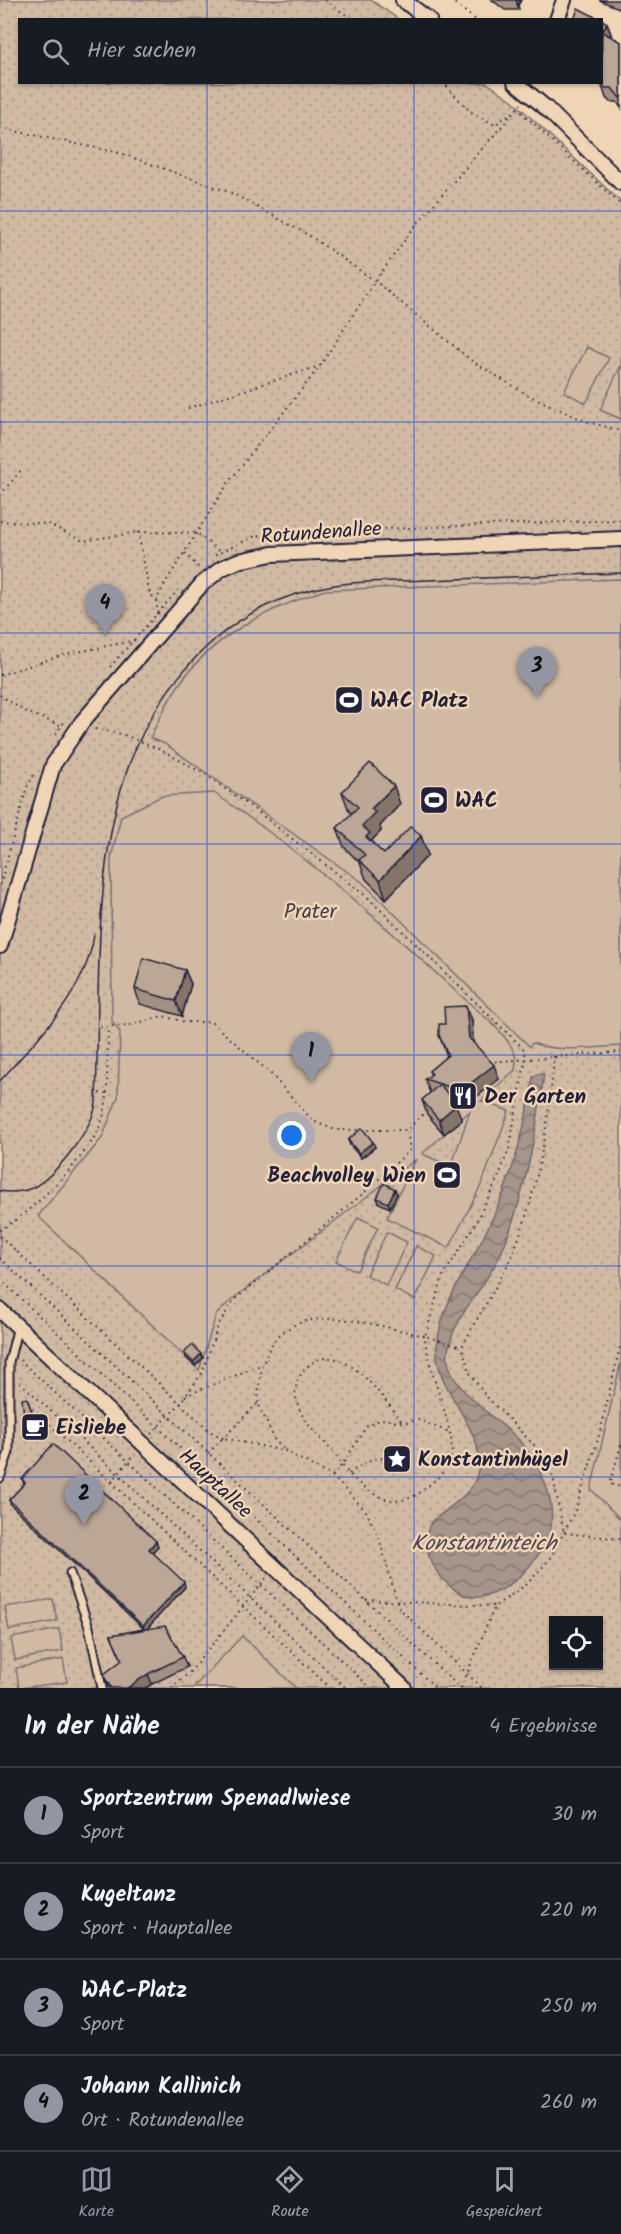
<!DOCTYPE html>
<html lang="de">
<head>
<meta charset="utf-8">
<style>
	:root { --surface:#171b24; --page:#20242c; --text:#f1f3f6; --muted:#9ea1a6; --line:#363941; --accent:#9495a2 }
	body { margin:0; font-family:Kalam,sans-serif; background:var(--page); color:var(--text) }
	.controls { position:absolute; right:18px; bottom:18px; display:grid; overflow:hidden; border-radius:0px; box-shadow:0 2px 4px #0004 }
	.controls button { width:54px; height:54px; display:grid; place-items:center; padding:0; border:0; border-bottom:2px solid var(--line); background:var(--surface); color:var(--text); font:30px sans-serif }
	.you { position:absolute; left:292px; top:1136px; width:21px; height:21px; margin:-15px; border:4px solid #fff; border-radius:50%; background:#1a73e8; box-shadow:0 0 0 9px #1a73e833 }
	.badge { display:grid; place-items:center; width:39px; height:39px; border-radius:50%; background:var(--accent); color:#111; font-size:20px; font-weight:700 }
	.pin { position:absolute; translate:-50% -50px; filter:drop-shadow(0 2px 3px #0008) }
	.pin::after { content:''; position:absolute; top:32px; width:21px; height:18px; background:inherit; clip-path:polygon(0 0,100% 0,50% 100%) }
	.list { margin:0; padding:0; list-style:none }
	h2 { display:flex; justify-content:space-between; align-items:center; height:78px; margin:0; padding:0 24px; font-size:26px }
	h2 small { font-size:20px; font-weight:400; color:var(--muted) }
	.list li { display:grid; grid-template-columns:39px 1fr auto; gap:18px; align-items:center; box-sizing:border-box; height:96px; padding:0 24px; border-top:2px solid var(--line) }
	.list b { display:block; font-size:22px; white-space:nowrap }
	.list p { margin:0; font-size:20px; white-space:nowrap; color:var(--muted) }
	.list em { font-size:20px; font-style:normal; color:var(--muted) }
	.icon { flex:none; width:33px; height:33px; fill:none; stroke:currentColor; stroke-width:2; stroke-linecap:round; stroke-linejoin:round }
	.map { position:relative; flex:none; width:621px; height:1688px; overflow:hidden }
	.search { position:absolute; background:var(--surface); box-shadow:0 2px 4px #0004; left:18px; right:18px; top:18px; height:66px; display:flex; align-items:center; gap:15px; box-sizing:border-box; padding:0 21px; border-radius:0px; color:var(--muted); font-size:22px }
	.sheet { height:462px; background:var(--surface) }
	nav { display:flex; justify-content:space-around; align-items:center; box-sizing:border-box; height:84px; border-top:2px solid var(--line); background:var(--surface); font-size:16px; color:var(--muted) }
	nav a { display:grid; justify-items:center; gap:3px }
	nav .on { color:var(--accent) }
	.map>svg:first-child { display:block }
</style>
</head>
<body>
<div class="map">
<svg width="621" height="1688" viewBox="0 0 621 1688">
	<defs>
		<pattern id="park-dots" width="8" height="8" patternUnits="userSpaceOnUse" patternTransform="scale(1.5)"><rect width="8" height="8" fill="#d1baa4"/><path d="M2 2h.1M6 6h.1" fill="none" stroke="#b3a08e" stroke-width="1.8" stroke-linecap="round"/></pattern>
		<pattern id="water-waves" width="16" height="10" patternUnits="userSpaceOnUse" patternTransform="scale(1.5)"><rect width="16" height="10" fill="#a6958a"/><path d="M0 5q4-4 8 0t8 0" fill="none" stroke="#877972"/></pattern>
	</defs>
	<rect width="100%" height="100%" fill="#efd4b6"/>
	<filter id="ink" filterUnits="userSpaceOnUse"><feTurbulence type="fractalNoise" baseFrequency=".0167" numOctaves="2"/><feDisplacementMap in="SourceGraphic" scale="12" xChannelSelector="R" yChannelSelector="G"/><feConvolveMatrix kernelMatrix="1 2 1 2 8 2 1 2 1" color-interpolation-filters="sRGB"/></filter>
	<g filter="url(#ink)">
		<path fill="url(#park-dots)" stroke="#7a6e70" stroke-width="1.5" fill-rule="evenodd" d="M0,0H371L398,19L20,20V82L487,83L512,100L621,202V1688H0ZM554,1620H598V1666H554Z"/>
		<path fill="#d1baa4" stroke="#7a6e70" stroke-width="1.5" fill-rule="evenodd" d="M587,347L609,358L586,403L564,392Z
			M621,365V419L600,410Z
			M621,579V1046C593,1047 557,1053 533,1043L529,1046L362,882L165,744L150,738C158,722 166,704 176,689C212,635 265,610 325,590Z
			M214,793C299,850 376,917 451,987C469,1004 504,1029 514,1052C517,1058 516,1064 515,1070L481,1101L509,1111L482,1183L449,1248L387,1218L416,1159L230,1301L216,1315L199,1370L38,1216L102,1138L118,1097L120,1032L112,1021L111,858L121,816L162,796ZM470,1111L451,1167L423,1154V1153Z
			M358,1217L378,1227L357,1271L336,1261Z
			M387,1232L407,1242L386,1285L366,1275Z
			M416,1246L436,1256L415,1300L395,1290Z
			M621,1362V1520L591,1489Z
			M53,1599L57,1621L9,1630L5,1607Z
			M59,1629L63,1651L15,1660L11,1638Z
			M242,1636L296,1688H193Z
			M63,1659L67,1682L19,1688L16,1668Z"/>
		<path fill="url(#water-waves)" stroke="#71676a" stroke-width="1.5" d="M537,1074H544C536,1134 525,1195 502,1251C488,1285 454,1314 448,1351C442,1386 498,1418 519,1440C530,1452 539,1467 545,1483C550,1496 553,1513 551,1527C544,1560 494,1614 458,1592C436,1578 418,1548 431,1522C443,1512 463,1500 472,1486C501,1438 432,1395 437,1346C441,1305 464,1273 483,1238C509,1188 525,1132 533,1077Z"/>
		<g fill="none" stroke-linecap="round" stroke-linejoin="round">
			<g stroke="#22223b" stroke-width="11">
				<path id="lane" d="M0,1478L9,1452V1362L18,1326
					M70,1573L89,1627L102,1688"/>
			</g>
			<g stroke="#22223b" stroke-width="18">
				<path id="street" d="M403,0L429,20
					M557,20L564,0
					M515,82L546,108L621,183
					M0,946L53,765L82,722L202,584L222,568L238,561L272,554L621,539
					M0,1310L404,1688"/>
			</g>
			<path stroke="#22223b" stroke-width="2" stroke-dasharray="1.5 4.5" stroke-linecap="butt" d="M325,0L353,20
				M450,0L476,20
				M442,82L471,112L495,125L512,112
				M517,108L621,205
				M0,128L120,153L232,193L310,236L375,281L472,361L528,395L585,421L621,431
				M188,408L320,366
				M0,495L22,469
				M0,521L48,524L83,541L138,532L197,533L220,552
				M138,532L150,595L157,599
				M185,553L199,568
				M215,555L255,536L274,533L621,520
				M157,614V599L164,585L228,483L320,366L375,281L416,225L521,104
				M110,667L178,590
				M0,675L63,655L136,640
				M0,695L24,711L62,726
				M95,729L122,734L163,751L203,773L250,806L366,896L523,1048L526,1057L509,1149L498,1178L473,1228L443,1276L425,1336L462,1347
				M56,734L66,719
				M0,885L27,787L36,771
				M100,1027L130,1025L163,1016L185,1022H211L269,1072L313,1121L335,1130H407
				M554,1056C549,1123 536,1205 507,1266C493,1294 476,1319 462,1347L470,1373L485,1395L537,1448L553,1477L564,1533L621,1539
				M489,1062L621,1052
				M107,1093L108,1027
				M0,1230C28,1215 81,1163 96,1134C103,1122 106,1107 107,1093H99
				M0,1236L211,1432L223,1438L258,1403L275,1441L285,1451
				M0,1258L460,1688
				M0,1279L436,1688
				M20,1360L371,1688
				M20,1382L346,1688
				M185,1396L263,1364
				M258,1403C260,1287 349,1319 425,1336C426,1368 457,1432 451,1456C449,1467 441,1475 433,1482C424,1490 415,1498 402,1500C379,1504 356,1483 342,1465L367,1426L382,1419L404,1423L418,1420L449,1432
				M28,1404L330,1688
				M151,1434L180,1404L202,1373L218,1326L233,1301L365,1192L410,1150L407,1130L428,1109
				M621,1445L610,1484L621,1487
				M208,1453L223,1438L285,1451L332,1476L366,1511L379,1538L399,1608L482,1688
				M349,1474C364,1462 377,1455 397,1459
				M332,1476L342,1465C327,1439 302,1429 296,1397C294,1387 299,1374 307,1367C341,1334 384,1399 403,1423
				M112,1482L134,1454
				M366,1600L495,1606
				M171,1688L190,1672L267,1577
				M461,1688L495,1606L526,1585L550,1559L575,1511L599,1436L621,1343"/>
			<use href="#lane" stroke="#efd4b6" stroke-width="7"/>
			<use href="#street" stroke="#efd4b6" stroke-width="14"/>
			<path stroke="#22223b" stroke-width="1.5" d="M0,1081C38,1037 85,995 94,935
				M0,1191C11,1193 22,1192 32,1188C55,1177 94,1127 96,1102C99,1013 95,916 112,827C132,719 201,616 314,589C351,580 390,582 428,580C492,578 557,575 621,573"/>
		</g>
		<path fill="#a29082" stroke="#22223b" stroke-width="1.5" d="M492,0H521L518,5L519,10H505Z
			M599,0H621V9Z
			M607,23L612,37L621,42V108L617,102H610L606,98L602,86L599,82H602Z
			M342,792L400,804L380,826L381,831L372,840L373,844L384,854L421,836L428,855L386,899L366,879L360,863L344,847L337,828L352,814L349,811Z
			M185,970L191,984L182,1016L140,1004L135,989Z
			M466,1006L472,1020L473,1043L499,1079L466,1105L453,1101L462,1120L444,1134L427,1114L422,1100L430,1093L425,1079L431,1075L429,1071L447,1056L439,1035L445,1024Z
			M348,1140L375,1147L361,1158L350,1145Z
			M397,1194L390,1208L379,1203L377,1198Z
			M184,1353L203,1358L195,1366L186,1358Z
			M27,1398L39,1432L28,1436L26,1431Z
			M22,1479L158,1546L152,1552L185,1587L146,1629L183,1657L187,1667L152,1684L145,1688H109L103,1675L122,1661L111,1635L144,1629L11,1505L9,1500L24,1484Z"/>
		<path fill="#84756a" stroke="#22223b" stroke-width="1.5" d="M516,0H521L518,5L519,10Z
			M607,23L612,37L602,32Z
			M394,786L400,804L380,826L381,831L372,840L376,852L373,855L362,826L371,809Z
			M421,836L428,855L386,899L380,880Z
			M185,970L191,984L182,1016L176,1001Z
			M466,1006L472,1020L474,1052L469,1038Z
			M494,1065L499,1079L466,1105L461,1091Z
			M456,1105L462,1120L444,1134L439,1120Z
			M373,1142L375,1147L361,1158L359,1153Z
			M395,1189L397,1194L390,1208L388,1203Z
			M201,1354L203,1358L195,1366L193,1362Z
			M156,1541L158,1546L151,1554L149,1549Z
			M184,1582L185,1587L145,1631L143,1626Z
			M148,1674L152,1684L145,1688H127Z"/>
		<path fill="#bca797" stroke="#22223b" stroke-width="1.5" d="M578,8L601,20H574Z
			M602,20L607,23L602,32L621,42V95L620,98L612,88H605L601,83Z
			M370,763L394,786L371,809L375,812L362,826L370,833L366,837L384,854L411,826L421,836L380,880L359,860L365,855L337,828L358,807L342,792Z
			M143,958L185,970L176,1001L135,989Z
			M466,1006L469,1038L494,1065L461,1091L425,1079L432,1074L429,1071L448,1055L439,1035V1024H445L444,1007Z
			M440,1084L456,1105L439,1120L422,1100Z
			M362,1128L373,1142L359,1153L348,1140Z
			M384,1183L395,1189L388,1203L377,1198Z
			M192,1345L201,1354L193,1362L184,1353Z
			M27,1398L37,1427L26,1431L22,1399Z
			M53,1444L156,1541L149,1549L184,1582L143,1626L9,1500L25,1483L22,1479Z
			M165,1626L183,1657L148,1674L127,1688H111L103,1675L122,1660L111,1635Z"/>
	</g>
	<path fill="none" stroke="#1d4ed8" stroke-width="1.5" stroke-opacity="0.55" d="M207,0V20M414,0V20M207,82V1688M414,82V1688M0,211H621M0,422H621M0,633H621M0,844H621M0,1055H621M0,1266H621M0,1477H621"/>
	<defs>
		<g id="stadium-square" transform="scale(1.5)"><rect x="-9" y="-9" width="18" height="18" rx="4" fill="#22223b" stroke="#efd4b6"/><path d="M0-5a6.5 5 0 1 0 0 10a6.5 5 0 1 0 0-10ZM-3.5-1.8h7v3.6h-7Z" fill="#fff"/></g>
		<g id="restaurant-square" transform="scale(1.5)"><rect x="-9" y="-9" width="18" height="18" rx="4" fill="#22223b" stroke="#efd4b6"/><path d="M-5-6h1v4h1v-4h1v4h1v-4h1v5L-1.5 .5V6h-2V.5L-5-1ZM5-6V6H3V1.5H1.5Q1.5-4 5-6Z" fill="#fff"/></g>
		<g id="cafe-square" transform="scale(1.5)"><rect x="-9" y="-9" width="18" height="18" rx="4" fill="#22223b" stroke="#efd4b6"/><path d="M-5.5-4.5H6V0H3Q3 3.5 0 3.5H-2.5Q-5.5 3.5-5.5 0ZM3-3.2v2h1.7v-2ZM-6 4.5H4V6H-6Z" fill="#fff"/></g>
		<g id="sight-square" transform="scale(1.5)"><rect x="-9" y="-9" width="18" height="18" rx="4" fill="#22223b" stroke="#efd4b6"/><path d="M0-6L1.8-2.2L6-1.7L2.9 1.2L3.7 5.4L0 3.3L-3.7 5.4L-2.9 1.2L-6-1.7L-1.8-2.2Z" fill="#fff"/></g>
	</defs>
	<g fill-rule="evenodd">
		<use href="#stadium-square" x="349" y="700"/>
		<use href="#stadium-square" x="434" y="800"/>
		<use href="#restaurant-square" x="463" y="1096"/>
		<use href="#stadium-square" x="447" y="1175"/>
		<use href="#cafe-square" x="35" y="1427"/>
		<use href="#sight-square" x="397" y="1459"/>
	</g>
	<g text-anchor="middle" stroke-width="5" stroke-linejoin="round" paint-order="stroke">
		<g font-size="21" fill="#22223b" stroke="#efd4b6">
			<text transform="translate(321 532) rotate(-4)" y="7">Rotundenallee</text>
			<text transform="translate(216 1483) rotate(43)" y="7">Hauptallee</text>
		</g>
		<g font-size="21" font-weight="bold" fill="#22223b" stroke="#efd4b6" text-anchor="start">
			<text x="370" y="707">WAC Platz</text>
			<text x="455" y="807">WAC</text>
			<text x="484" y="1103">Der Garten</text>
			<text x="426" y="1182" text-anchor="end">Beachvolley Wien</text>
			<text x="56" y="1434">Eisliebe</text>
			<text x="418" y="1466">Konstantinhügel</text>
		</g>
		<g font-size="21" fill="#454050" stroke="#efd4b6">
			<text x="310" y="918">Prater</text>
		</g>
		<g font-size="22" font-style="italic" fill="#4a4453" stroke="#efd4b6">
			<text x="484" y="1550">Konstantinteich</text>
		</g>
	</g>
</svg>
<div class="controls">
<button><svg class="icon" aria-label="locate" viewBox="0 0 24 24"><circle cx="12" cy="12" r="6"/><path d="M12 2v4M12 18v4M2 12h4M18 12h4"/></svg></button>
</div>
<div class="you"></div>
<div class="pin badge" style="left:311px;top:1082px">1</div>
<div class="pin badge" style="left:84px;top:1525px">2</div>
<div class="pin badge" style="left:537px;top:697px">3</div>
<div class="pin badge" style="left:105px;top:634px">4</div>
<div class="search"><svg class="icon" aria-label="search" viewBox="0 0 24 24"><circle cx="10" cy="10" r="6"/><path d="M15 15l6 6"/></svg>Hier suchen</div>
</div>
<section class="sheet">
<h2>In der Nähe<small>4 Ergebnisse</small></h2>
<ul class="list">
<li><span class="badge">1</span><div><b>Sportzentrum Spenadlwiese</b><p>Sport</p></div><em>30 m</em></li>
<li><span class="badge">2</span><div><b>Kugeltanz</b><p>Sport · Hauptallee</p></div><em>220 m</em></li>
<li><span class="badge">3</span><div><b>WAC-Platz</b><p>Sport</p></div><em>250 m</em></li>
<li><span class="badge">4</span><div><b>Johann Kallinich</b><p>Ort · Rotundenallee</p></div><em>260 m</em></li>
</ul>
</section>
<nav>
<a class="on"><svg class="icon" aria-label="map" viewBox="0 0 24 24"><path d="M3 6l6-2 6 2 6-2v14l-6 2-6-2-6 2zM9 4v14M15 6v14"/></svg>Karte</a>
<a><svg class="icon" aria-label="directions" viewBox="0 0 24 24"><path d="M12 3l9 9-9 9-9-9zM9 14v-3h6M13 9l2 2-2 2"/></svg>Route</a>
<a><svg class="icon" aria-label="saved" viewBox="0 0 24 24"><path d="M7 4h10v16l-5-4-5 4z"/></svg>Gespeichert</a>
</nav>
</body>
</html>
